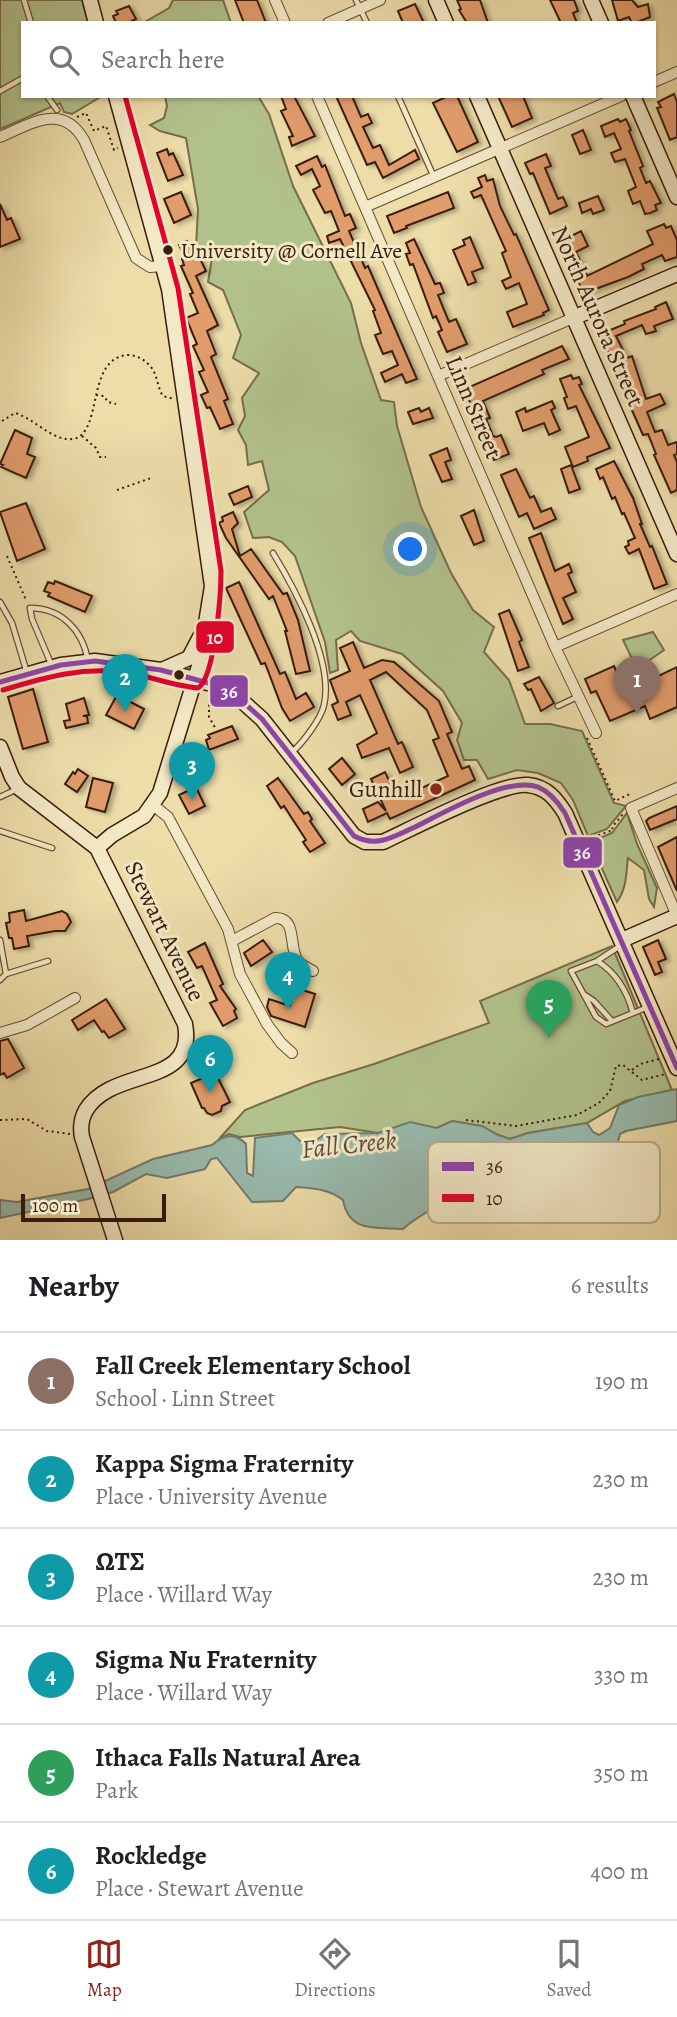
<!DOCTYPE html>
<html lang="en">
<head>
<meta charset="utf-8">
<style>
	:root { --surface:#fff; --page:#f2f2f2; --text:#202124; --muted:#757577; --line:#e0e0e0; --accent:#8f2418 }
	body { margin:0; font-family:Alegreya,serif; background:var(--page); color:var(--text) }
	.scale { position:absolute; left:21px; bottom:18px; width:145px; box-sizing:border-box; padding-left:7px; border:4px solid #3b1b09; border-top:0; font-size:19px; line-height:24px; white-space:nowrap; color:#3b1b09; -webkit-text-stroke:5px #f3e9c7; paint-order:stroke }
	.you { position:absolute; left:411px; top:550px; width:24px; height:24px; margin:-18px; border:5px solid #fff; border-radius:50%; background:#1a73e8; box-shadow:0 0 0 10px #1a73e833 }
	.badge { display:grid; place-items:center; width:46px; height:46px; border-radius:50%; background:var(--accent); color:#fff; font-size:23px; font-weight:700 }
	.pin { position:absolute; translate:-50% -58px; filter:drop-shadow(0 2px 4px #0008) }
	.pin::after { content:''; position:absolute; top:37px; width:24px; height:21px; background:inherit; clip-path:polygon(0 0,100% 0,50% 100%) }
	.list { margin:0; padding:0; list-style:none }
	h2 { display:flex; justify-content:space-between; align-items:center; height:91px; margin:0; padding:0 28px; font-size:30px }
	h2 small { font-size:23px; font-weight:400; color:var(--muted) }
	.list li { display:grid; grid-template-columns:46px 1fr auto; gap:21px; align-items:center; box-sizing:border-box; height:98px; padding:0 28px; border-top:2px solid var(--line) }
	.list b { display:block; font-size:26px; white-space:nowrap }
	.list p { margin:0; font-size:23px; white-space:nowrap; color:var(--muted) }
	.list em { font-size:23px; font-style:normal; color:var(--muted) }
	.icon { flex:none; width:38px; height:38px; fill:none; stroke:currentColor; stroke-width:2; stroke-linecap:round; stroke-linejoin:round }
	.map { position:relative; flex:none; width:677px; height:1240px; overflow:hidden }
	.search { position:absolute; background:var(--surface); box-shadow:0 2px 5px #0004; left:21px; right:21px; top:21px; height:77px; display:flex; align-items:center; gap:18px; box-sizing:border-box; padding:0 24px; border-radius:0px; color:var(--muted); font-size:26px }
	.sheet { height:679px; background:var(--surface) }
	nav { display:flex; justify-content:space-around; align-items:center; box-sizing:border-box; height:98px; border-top:2px solid var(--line); background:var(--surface); font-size:19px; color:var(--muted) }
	nav a { display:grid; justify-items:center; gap:4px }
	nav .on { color:var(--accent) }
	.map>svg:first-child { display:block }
</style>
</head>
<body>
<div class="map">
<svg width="677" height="1240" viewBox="0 0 677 1240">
	<defs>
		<filter id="shadow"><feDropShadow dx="4" dy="2" stdDeviation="2" flood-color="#0004"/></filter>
	</defs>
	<rect width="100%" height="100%" fill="#ecdda9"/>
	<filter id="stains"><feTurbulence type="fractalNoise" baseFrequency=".00286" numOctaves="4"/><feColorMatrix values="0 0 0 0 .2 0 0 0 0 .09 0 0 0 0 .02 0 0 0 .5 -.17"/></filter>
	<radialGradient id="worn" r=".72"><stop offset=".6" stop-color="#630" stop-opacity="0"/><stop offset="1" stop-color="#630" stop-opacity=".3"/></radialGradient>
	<path fill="#b2c28c" stroke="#766e4a" stroke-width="2" d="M0,0H82L88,23H23V96H102L72,114L64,112L60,103L0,129Z
		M173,0H223L231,23H143L169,8Z
		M165,96H258L269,114L293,186L351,303L361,343L381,400L394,402L397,426L421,507L451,573L473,610L494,627L484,652L509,680L525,724H550L582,731L614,803L626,806L607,829L588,836L573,800L561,783L538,773L517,770L488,779L477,760H464L457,740L462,723L443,691L402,654L360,641L351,631L336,640L338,670L330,673L325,642L295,556L282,542L269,537L253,538L244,512L269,490L262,461L248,465L246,445L238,430L245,416L242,398L259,373L233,358L241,335L223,290L208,282L212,258L196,247L198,209L186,138L160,131L150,125L164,118L167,106Z
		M653,632L664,650L637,669L623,640Z
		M627,813L637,844L657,888L654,907L649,899L644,870L628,858C626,873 627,888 617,902L590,842L612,833Z
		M612,946L672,1090L625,1101L587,1123L528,1133L510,1139L498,1135L481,1126L452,1121L437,1128L378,1133L340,1127L240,1137L229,1134L219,1139L245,1110L313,1083L374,1064L489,1023L480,1001Z"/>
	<path fill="#99bbae" stroke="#737b6c" stroke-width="2" d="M677,1089V1121L626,1131L620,1134C618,1142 617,1148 609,1151C579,1163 547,1160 518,1162C499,1163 477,1175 458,1170L454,1172C456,1205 422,1210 403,1229C376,1227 349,1233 343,1200C329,1189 313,1188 296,1187L283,1201L252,1202L217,1158L211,1159L205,1169L167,1178L146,1174L113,1192L88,1199L0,1218V1200L17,1202L88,1189L153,1159L212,1145C223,1135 235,1132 246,1144L247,1173L253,1176L255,1138L292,1133L300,1141L312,1143L325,1134L378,1133L410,1122L437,1128L452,1121L482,1126L498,1135L510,1139L528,1133L587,1123L593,1132L599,1135L610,1128L619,1105L638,1097Z"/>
	<path fill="#e19c6c" stroke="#3b1b09" stroke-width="2" filter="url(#shadow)" d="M235,0H257L266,23H244Z
		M457,0H480L488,23H467L459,10L461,9Z
		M550,0H574L578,11L573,13L577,23H561Z
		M612,0H632L638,7L648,4L650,17L635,23H632L629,17L618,21Z
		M415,4L424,23H403L398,11Z
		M129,6L136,19L128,23H116L113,16L118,14L116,11Z
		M674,94L677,102V137L670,140L657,108L661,107L658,102Z
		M281,96H294L315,136L292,146L289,137L293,136L281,111L286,109Z
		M336,96H352L361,117L368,114L372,123L363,127L373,148L380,145L389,165L415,150L419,159L383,178L375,162L367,165Z
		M448,96H457L478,142L457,152L433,103Z
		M498,96H523L532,118L512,127Z
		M618,119L620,122L626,119L631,130L629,131L643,166L640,168L646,183L650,181L661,203L655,205L657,210L650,213L645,214L640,201L633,204L628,191L636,187L625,159L615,162L611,153L621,149L614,133L605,137L601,126Z
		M583,130L591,150L580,154L572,135Z
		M167,149L169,155L173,153L183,175L168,181L157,153Z
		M546,154L551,166L545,168L558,199L563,197L567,206L550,214L533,173L530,174L525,163Z
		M317,156L322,167L325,165L345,216L350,214L356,228L349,231L365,268L368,266L417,379L406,383L402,374L385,382L381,373L398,365L392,351L383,354L375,335L381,333L373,311L375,310L340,239L329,243L327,236L339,231L331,211L325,213L313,190L320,186L312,169L301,175L296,166Z
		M485,175L487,181L493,179L500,206L514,235L516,234L549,310L543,313L544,315L513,327L507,312L527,304L519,283L506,289L502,281L511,277L503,256L502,253L506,251L481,195L474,198L471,192L482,187L478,178Z
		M181,192L191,215L174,223L164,199Z
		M448,192L454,208L406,226L407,228L394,233L387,216Z
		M598,196L604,210L593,214L591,209L582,213L579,203Z
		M0,204L7,220L11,218L20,239L0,247Z
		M664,224L666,228L671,226L677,240V257L665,261L662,255L642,264L644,269L628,277L590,291L588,288L582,290L573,270L575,269L561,241L581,231L588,246L576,252L587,276L653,244L647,231Z
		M470,237L483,268L472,272L476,282L468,285L453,250L465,245L463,240Z
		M414,239L435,284L440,283L444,293L438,295L449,322L456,319L467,344L447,352L438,332L442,330L436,316L433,318L413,264L410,265L406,254L410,253L406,243Z
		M187,241L193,254L197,252L206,271L196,276L218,325L207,331L216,354L211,357L228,399L224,401L233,424L220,429L210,407L207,408L201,395L208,392L199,372L204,370L193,346L197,344L186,318L198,313L190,294L193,293L181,266L184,265L182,259L185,257L179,245Z
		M666,302L673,319L654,326L656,331L646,334L642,325L616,336L627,358L632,356L646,399L660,394L665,404L647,412L655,432L662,430L668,445L677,442V454L674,455L677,462V490L671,493L654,455L656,454L648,434L643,435L635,417L630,406L633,405L623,380L621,381L605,345L602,346L599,339L604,336L603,333L625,324L624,321L656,309L655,307Z
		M562,346L569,359L542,370L544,374L483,401L490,418L486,419L493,436L496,437L501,435L509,454L494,460L482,434L465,389Z
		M571,375L573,379L579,377L582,384L579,385L610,448L587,457L588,461L573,467L565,447L589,437L576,406L568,409L564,398L567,397L560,379Z
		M552,401L555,408L551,410L560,430L549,435L544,423L523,431L516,412L525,408L526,412Z
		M419,408L421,412L429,408L433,418L413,424L408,412Z
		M15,430L32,438L27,454L35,457L26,478L1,467L3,465L0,464Z
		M447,448L451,460L445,462L452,479L442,482L430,455Z
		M614,461L633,498L642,524H640L650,547L652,546L667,584L654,589L639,549L629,554L625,547L629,545L628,541L635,538L624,513L622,514L615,497L612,499L603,477L600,479L596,469Z
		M571,465L580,489L569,493L561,469Z
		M516,469L530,498L534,496L541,512L551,508L556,519L534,529L527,513L519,517L501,475Z
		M248,486L252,497L234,505L229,494Z
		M26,503L45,549L17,561L0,512Z
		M474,510L484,541L474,545L461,516Z
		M233,512L238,523L232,529L240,556L251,549L283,594L287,593L298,620L310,671L296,674L285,631H287L273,596L269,599L226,538L219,523L223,521L222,517Z
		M541,533L555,571L569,564L572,572L568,574L576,592L563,598L573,619L563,624L529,538Z
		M55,581L92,596L85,612L48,596L50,593L44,591L48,582L54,584Z
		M239,582L280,674L285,672L296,699L306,693L314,707L290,721L282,708L265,663L261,664L226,588Z
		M509,610L522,640L519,642L529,667L518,671L499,614Z
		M353,642L364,668L382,660L394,662L439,701L452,732L447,734L462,769L469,766L475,780L390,819L387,813L368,822L363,809L378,802L386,811L371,779L385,772L398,799L448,776L433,740L439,738L427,710L386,672L370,680L398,744L402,742L413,767L400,773L389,748L362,758L357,745L377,733L360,695L346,702L351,715L338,720L332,705L338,702L330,680L350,671L340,648Z
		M614,666L622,685L626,683L629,690L677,667V707L650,719L645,706L610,721L596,691L591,693L585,679Z
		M539,677L554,703L541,711L531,689L528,690L524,684Z
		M33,689L48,742L23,749L8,697Z
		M117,695L144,709L134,729L106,715Z
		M84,698L89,715L83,716H87L88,723L66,728L64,721L70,720L66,704Z
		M232,726L238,739L209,750L206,740L210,738L208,735Z
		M342,758L355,774L342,785L329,769Z
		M78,769L88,776L77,792L65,784L73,772L75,774Z
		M93,778L113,783L105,812L86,807Z
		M278,778L304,814L308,812L312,819L310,821L325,843L310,852L303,842L306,840L293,820L284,806L281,808L267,786Z
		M196,787L205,806L189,814L179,795Z
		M677,806V819L650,830L646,821L649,818Z
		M677,837V891L658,847Z
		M24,910L26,921L62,911L67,914L71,922L65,931H55L27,936L29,946L14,949L12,938H9L6,923L10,922L9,913Z
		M263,940L272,952L251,966L244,953Z
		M658,940L666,959L658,962L662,972L655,975L643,947Z
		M205,943L223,984L220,986L236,1009L234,1011L237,1018L223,1026L210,1003L217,1000L202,966L197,968L188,952Z
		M296,988L315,994L305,1027L271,1016L267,1007L269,999L290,1006Z
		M106,999L125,1029L109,1038L104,1031L102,1032L94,1020L78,1030L72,1020Z
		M8,1039L24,1068L7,1078L4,1073L0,1075V1041Z
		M212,1074L213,1077L217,1076L230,1102L222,1106L221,1111L212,1115L207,1113L204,1108H202L191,1083Z"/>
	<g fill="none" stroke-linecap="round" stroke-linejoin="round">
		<g stroke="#674c31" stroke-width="7">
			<path id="lane" d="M24,0L31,23
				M356,0L367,23
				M0,91L23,78
				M47,96L57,110
				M398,96L433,175
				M273,553C295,589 334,661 324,705C321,719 302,744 291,753
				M0,602L12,623L27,673
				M52,666L32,619L30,608C62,608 83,631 88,661
				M558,706L577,697
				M0,797L15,790
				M0,831L52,848
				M0,940L6,974L0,980
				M620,946L597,961L571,971L596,1017L606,1024L648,1007
				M597,961C617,973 627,991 633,1013
				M6,974L48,961
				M585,995L594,1001L612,1021"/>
		</g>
		<g stroke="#674c31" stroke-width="12">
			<path id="street" d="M275,0L285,23
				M328,23L380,0
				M654,82L677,72
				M317,96L555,647L596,733
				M0,137C31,124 62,102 84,140L136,258L150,267L163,266
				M365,207L621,96
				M438,376L573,318
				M555,647L677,594
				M677,788L631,808L677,916
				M153,805L168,817L228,929L240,974L267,1024L281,1043L292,1053
				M232,941L275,918C298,917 288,948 298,961C302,966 308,968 313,971
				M0,1033L27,1025L75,998"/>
		</g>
		<g stroke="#3b1b09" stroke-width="17">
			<path id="secondary" d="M90,0L96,23
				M436,0L446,23
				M591,0L601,23
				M477,96L677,554
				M633,96L677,197
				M573,318L677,274
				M162,670L189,658L200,637
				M0,682L61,665L95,661L161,670L219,686L233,693L262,719L354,836L365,842H383C413,828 501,782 528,785C547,787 556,799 565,813L677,1068
				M0,747L12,777L19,788L97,848L185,1024C197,1088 113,1066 86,1110C81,1119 80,1127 82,1137L115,1240
				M97,848L112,835L144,816L160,793L199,666L212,586L169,289L116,96
				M622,940L677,916"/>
		</g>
		<path stroke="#3b1b09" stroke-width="2" stroke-dasharray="2 3.5" stroke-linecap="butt" d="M77,117L86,113L94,131L106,126L114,150L118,148
			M96,395L104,396L108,402L116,404
			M2,421L15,413C34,418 53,442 73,439C104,433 85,358 128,355C137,355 145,360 151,367C158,376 157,387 163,396L174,399
			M82,436L96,448L100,457H106
			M117,490L151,478
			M7,556L26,600
			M209,699V717L216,729
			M587,738L615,801L632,793
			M588,839L613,830L612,827L623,814
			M632,1070L640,1064L659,1059
			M0,1120L27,1119L47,1131L70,1134
			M466,1120L516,1126L577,1115L599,1103L610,1091L616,1066L623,1065L642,1080L666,1074"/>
		<use href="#lane" stroke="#f3e9c7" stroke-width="4.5"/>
		<use href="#street" stroke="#f3e9c7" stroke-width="10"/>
		<use href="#secondary" stroke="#f3e9c7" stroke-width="14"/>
		<g stroke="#f3e9c7" stroke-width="10">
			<path id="bus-1" d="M0,682L61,665L95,661L161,670L219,686L233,693L262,719L354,836C377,848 393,837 415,827C443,813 507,776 538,787C550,792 558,802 565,813L677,1068"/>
		</g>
		<g stroke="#f3e9c7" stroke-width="10">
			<path id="bus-2" d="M3,690C46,677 84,666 129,673C152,677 175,686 198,688C215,677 221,593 221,571L178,288L125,96"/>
		</g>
		<use href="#bus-1" stroke="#8e44ad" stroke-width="5"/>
		<use href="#bus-2" stroke="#e4002b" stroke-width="5"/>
	</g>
	<g fill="#3b1b09" stroke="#f3e9c7" stroke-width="2.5">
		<circle cx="168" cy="250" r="6"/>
		<circle cx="179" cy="675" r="6"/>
	</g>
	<circle fill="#8f2418" stroke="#f3e9c7" stroke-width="2.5" cx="436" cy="789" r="7"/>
	<g text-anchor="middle" stroke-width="6" stroke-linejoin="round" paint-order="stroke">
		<g font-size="22" fill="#3b1b09" stroke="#f3e9c7" text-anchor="start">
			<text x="181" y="258">University @ Cornell Ave</text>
		</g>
		<g font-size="24" fill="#3b1b09" stroke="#f3e9c7">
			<text transform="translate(598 316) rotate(66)" y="8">North Aurora Street</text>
			<text transform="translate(474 407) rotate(67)" y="8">Linn Street</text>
			<text transform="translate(165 931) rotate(64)" y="8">Stewart Avenue</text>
		</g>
		<g font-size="24" fill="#3b1b09" stroke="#f3e9c7" text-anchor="end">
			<text x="422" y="797">Gunhill</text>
		</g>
		<g font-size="26" font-style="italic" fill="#574b3b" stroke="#f3e9c7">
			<text transform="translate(349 1144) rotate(-6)" y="9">Fall Creek</text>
		</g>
	</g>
	<rect x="428" y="1142" width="232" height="81" rx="10" fill="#f3e9c7" stroke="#bcab8e" stroke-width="2"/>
	<rect x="442" y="1162" width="32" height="9" fill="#8e44ad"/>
	<rect x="442" y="1194" width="32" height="8" fill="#e4002b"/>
	<g font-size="19" fill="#3b1b09">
		<text x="486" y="1173">36</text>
		<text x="486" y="1205">10</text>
	</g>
	<g stroke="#f3e9c7" stroke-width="2.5">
		<rect x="195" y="620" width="40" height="34" rx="7" fill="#e4002b"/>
		<rect x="209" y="674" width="40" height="34" rx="7" fill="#8e44ad"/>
		<rect x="562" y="836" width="41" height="33" rx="7" fill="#8e44ad"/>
	</g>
	<g font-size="19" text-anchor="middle" font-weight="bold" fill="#fff">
		<text x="215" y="644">10</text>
		<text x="229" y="698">36</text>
		<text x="582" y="859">36</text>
	</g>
	<rect width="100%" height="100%" filter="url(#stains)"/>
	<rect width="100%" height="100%" fill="url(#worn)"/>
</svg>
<div class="scale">100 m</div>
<div class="you"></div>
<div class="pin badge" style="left:637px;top:714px;background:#8d6e63">1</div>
<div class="pin badge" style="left:125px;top:712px;background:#0f9aa8">2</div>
<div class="pin badge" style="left:192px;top:800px;background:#0f9aa8">3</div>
<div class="pin badge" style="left:288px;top:1010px;background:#0f9aa8">4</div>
<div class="pin badge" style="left:549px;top:1038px;background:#2e9e5b">5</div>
<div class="pin badge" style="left:210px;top:1093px;background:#0f9aa8">6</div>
<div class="search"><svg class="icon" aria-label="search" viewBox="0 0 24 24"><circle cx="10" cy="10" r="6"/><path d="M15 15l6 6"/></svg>Search here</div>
</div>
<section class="sheet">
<h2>Nearby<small>6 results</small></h2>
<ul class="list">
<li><span class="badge" style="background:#8d6e63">1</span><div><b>Fall Creek Elementary School</b><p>School · Linn Street</p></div><em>190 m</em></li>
<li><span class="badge" style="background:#0f9aa8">2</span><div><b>Kappa Sigma Fraternity</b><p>Place · University Avenue</p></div><em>230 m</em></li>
<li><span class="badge" style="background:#0f9aa8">3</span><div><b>ΩΤΣ</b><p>Place · Willard Way</p></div><em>230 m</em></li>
<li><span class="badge" style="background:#0f9aa8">4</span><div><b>Sigma Nu Fraternity</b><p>Place · Willard Way</p></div><em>330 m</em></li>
<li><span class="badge" style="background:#2e9e5b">5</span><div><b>Ithaca Falls Natural Area</b><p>Park</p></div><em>350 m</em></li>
<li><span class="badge" style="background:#0f9aa8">6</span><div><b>Rockledge</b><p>Place · Stewart Avenue</p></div><em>400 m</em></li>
</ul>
</section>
<nav>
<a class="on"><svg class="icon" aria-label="map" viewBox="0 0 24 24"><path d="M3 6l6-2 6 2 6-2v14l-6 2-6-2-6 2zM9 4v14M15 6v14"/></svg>Map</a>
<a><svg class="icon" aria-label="directions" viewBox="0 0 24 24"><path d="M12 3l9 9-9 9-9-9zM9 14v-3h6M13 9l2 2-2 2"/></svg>Directions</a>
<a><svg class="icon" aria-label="saved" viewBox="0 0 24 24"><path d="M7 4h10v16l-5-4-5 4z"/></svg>Saved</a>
</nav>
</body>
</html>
